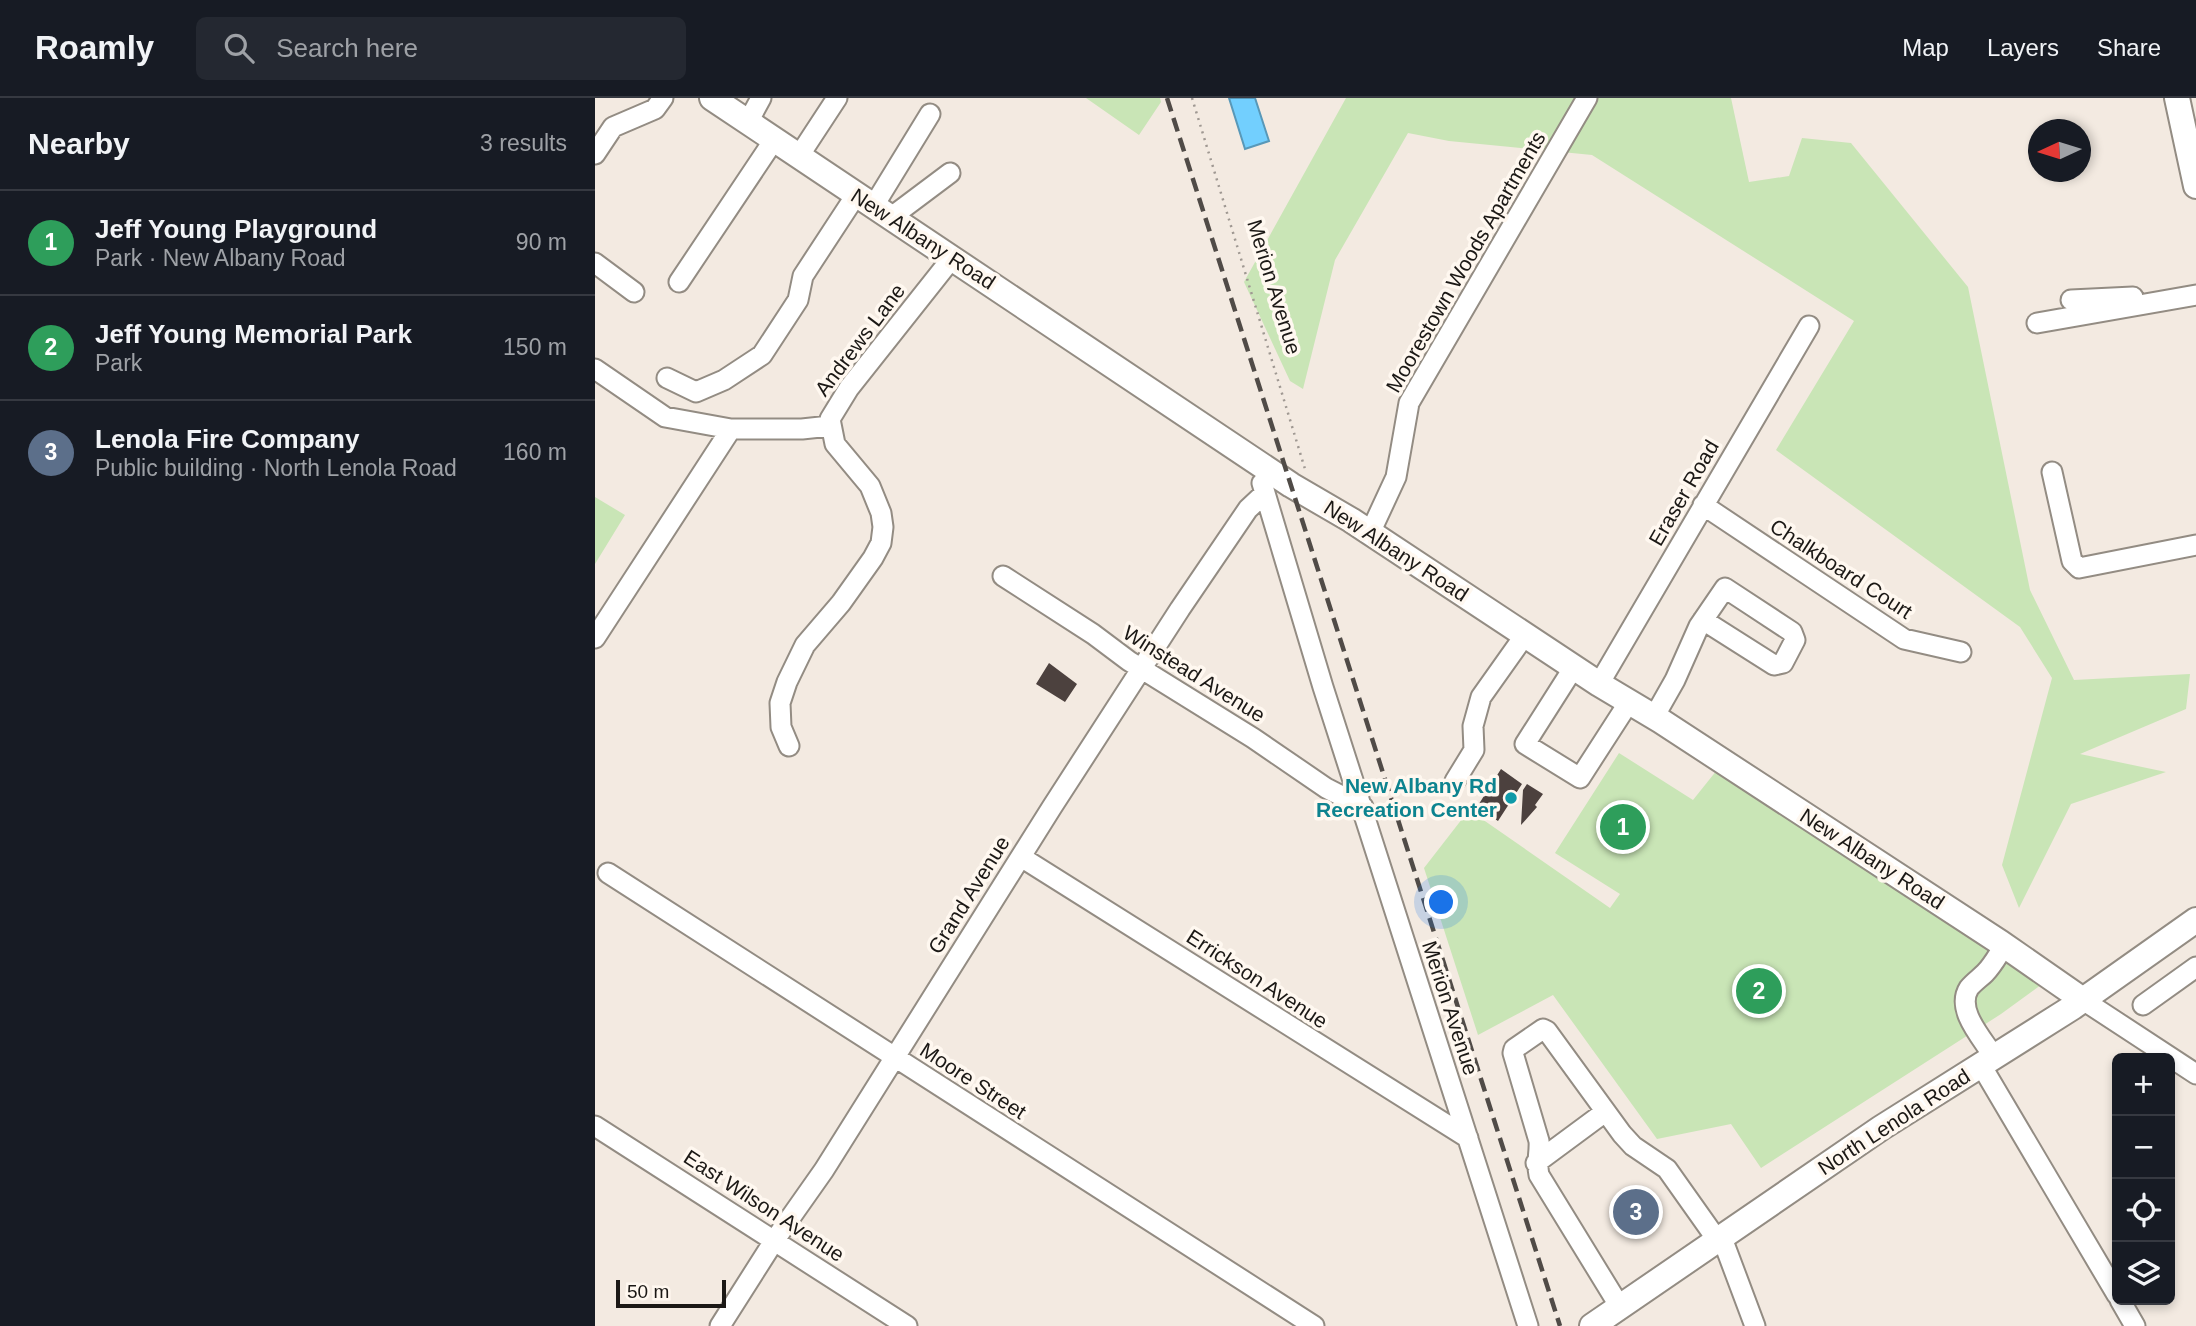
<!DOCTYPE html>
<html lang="en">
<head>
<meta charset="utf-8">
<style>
	:root { --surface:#171b24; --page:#242831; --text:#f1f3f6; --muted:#9ea1a6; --line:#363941; --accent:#2563eb }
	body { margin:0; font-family:Helvetica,sans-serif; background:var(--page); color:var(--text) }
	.controls { position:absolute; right:21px; bottom:21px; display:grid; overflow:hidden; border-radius:10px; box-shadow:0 4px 10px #0003 }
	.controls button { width:63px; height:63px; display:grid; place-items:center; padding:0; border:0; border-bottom:2px solid var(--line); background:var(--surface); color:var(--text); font:35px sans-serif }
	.compass { position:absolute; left:1433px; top:21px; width:63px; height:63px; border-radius:50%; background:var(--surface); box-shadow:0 4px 10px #0003; rotate:266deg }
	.scale { position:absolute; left:21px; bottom:18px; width:110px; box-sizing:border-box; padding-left:7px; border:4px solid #1b1815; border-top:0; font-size:19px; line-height:24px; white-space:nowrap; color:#1b1815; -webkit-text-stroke:5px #fff8f0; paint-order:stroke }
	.you { position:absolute; left:847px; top:805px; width:24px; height:24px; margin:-18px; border:5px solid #fff; border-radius:50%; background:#1a73e8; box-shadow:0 0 0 10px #1a73e833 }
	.badge { display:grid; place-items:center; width:46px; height:46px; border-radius:50%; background:var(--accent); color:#fff; font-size:23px; font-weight:700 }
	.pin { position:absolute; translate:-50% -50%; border:4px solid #fff; box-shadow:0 2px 7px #0006 }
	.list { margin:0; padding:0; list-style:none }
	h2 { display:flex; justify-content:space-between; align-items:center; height:91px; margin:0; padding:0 28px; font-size:30px }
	h2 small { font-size:23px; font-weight:400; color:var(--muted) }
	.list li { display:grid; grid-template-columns:46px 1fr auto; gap:21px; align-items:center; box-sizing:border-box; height:105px; padding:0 28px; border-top:2px solid var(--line) }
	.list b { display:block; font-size:26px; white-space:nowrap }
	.list p { margin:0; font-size:23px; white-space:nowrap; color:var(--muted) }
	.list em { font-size:23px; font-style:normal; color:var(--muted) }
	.icon { flex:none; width:38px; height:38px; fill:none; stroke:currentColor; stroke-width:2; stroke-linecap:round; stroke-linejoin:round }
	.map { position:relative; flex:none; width:1601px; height:1228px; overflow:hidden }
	header { display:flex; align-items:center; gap:42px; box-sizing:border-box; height:98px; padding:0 35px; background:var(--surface); border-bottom:2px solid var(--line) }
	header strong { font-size:33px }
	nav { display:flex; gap:38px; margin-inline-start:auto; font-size:24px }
	.search { width:490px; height:63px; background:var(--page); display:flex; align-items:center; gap:18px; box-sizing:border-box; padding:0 24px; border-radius:10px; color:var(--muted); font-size:26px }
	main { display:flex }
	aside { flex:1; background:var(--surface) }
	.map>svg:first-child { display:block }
</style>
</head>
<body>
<header>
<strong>Roamly</strong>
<div class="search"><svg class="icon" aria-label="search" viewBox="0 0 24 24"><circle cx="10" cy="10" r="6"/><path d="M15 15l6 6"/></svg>Search here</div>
<nav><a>Map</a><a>Layers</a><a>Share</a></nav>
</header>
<main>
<aside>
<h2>Nearby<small>3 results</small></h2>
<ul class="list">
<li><span class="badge" style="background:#2e9e5b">1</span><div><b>Jeff Young Playground</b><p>Park · New Albany Road</p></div><em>90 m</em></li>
<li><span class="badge" style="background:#2e9e5b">2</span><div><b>Jeff Young Memorial Park</b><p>Park</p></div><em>150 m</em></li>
<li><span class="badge" style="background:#5c6f8a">3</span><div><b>Lenola Fire Company</b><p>Public building · North Lenola Road</p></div><em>160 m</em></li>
</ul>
</aside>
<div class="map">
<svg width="1601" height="1228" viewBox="0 0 1601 1228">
	<rect width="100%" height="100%" fill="#f3eae1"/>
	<path fill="#c9e5b6" d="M491,0H565L566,4L544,37Z
		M751,0H1136L1154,84L1194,78L1207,40L1256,45L1373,189L1435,492L1479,582L1595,576L1591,611L1485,656L1571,674L1476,706L1424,810L1407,767L1457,580L1425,529L1181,352L1259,223L997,57L854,43L813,35L740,162L708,291L695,283L649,184Z
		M0,399L30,417L0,466Z
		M1024,655L1098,702L1126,667L1454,881L1406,916L1166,1070L1136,1026L1062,1041L958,897L883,937L829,770L874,712L1015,810L1025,796L960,755Z"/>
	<path fill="#72cffe" stroke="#5898b8" stroke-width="2" d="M634,0H660L674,43L650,51Z"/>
	<path fill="#4c413e" d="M454,565L482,586L470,604L441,586Z
		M906,671L927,686L903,723L882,709Z
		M932,686L948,696L940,707L942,709L926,727L928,692Z"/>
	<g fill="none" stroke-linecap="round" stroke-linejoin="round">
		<g stroke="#938c83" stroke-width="23">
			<path id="minor" d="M153,24L166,0
				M0,56L18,29L60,11L68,0
				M204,58L242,0
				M278,109L335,16
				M295,120L355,75
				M0,165L39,194
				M84,184L179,42
				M1476,202L1538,199
				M1442,225L1601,197
				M0,271L70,319L136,331
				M72,280L101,294L129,282L167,257L203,202L208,178L261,97
				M1457,374L1477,463L1484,470L1601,447
				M667,385L728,589L933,1228
				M1108,407L1309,541L1366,554
				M775,435L801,379L814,305L992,0
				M408,478L498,536L534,563L658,640L731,690L768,709
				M0,540L136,331H207L235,328
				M979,569L930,646L985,680L1034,604
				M1004,586L1214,228
				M1059,619L1080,582L1104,528L1130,490L1197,534L1200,542L1188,565L1179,567L1108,522
				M194,648L186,629L185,605L192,584L210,547L246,505L278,460L286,445L288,429L286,415L275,388L240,346L235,321L254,290L357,160
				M860,683L879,652L878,628L886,599L930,537
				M426,759L873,1040
				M13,775L719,1228
				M1488,902L1601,976
				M1548,907L1601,869
				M1399,959C1388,941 1360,912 1374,890C1379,884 1385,880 1390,875C1398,867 1403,857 1409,848
				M1386,967L1522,1197
				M0,1028L312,1228
				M941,1065L1010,1014
				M1127,1140L1160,1228
				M1525,1202L1540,1228
				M1025,1209L944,1077C941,1064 945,1055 944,1043L918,955L919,951L948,931L952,933L1027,1036L1038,1048L1072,1071L1123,1143
				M125,1228L179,1143L229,1072L457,709L585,511L653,411L669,396"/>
		</g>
		<g stroke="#938c83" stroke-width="28">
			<path id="major" d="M117,0L696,387L756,422L1004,586L1066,623L1406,845L1488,902
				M1582,0L1601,88
				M997,1228L1286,1030L1478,909L1601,822"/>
		</g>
		<path stroke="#9f9892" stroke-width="2.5" stroke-dasharray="2 5" stroke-linecap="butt" d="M597,0L710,371"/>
		<use href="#minor" stroke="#fff" stroke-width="19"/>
		<use href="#major" stroke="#fff" stroke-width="24"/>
		<path stroke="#504b47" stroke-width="4.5" stroke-dasharray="14 7" stroke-linecap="butt" d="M572,0L965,1228"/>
	</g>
	<circle fill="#0f9aa8" stroke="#fff8f0" stroke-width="2.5" cx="916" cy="700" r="7"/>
	<g text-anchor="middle" stroke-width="7" stroke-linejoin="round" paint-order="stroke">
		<g font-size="21" fill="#1b1815" stroke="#fff8f0">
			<text transform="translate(328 141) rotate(33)" y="7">New Albany Road</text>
			<text transform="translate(871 164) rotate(-60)" y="7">Moorestown Woods Apartments</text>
			<text transform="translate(679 189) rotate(73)" y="7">Merion Avenue</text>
			<text transform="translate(265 242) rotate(-53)" y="7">Andrews Lane</text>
			<text transform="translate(1089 395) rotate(-60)" y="7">Eraser Road</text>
			<text transform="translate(801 453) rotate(33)" y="7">New Albany Road</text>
			<text transform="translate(1246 471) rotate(33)" y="7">Chalkboard Court</text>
			<text transform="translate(599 576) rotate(32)" y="7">Winstead Avenue</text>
			<text transform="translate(1277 761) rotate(33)" y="7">New Albany Road</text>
			<text transform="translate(374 797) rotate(-58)" y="7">Grand Avenue</text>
			<text transform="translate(662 881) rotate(33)" y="7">Errickson Avenue</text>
			<text transform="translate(855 910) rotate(72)" y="7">Merion Avenue</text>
			<text transform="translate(378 983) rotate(33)" y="7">Moore Street</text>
			<text transform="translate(1299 1024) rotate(-33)" y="7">North Lenola Road</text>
			<text transform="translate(169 1108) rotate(33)" y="7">East Wilson Avenue</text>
		</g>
		<g font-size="21" font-weight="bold" fill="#0d838f" stroke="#fff8f0" text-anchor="end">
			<text x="902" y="695">New Albany Rd<tspan x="902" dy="24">Recreation Center</tspan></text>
		</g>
	</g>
</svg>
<div class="controls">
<button>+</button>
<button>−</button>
<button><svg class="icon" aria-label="locate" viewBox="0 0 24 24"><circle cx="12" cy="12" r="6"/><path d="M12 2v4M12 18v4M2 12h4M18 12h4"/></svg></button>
<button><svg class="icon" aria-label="layers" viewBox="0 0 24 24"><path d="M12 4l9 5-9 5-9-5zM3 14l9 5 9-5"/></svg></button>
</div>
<svg class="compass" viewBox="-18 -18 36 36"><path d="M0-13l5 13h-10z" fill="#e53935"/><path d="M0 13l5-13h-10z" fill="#9ea1a6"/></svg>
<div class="scale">50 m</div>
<div class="you"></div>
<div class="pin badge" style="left:1028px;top:729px;background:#2e9e5b">1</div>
<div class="pin badge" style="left:1164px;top:893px;background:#2e9e5b">2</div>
<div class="pin badge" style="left:1041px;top:1114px;background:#5c6f8a">3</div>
</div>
</main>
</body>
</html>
